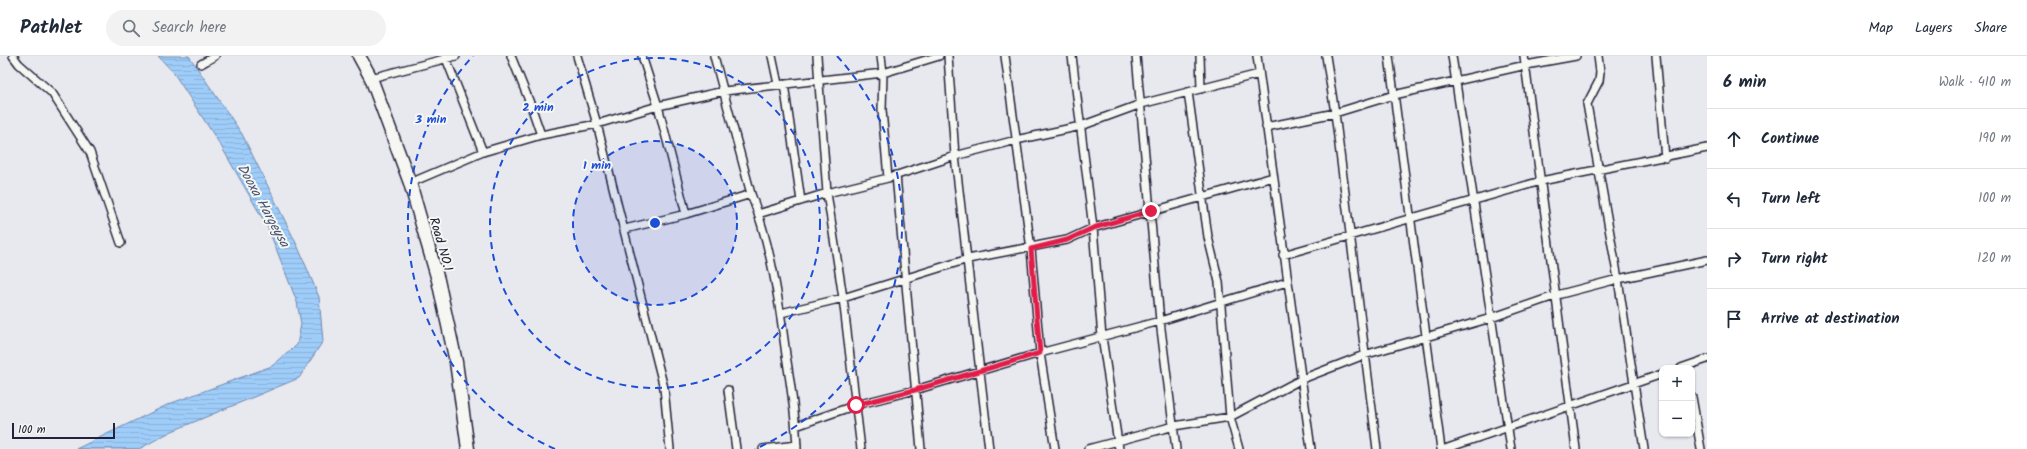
<!DOCTYPE html>
<html lang="en">
<head>
<meta charset="utf-8">
<style>
	:root { --surface:#fff; --page:#f2f2f3; --text:#1f2937; --muted:#747a83; --line:#e0e1e3 }
	body { margin:0; font-family:Kalam,sans-serif; background:var(--page); color:var(--text) }
	.controls { position:absolute; right:12px; bottom:12px; display:grid; overflow:hidden; border-radius:8px; box-shadow:0 1px 3px #0004 }
	.controls button { width:36px; height:36px; display:grid; place-items:center; padding:0; border:0; border-bottom:1px solid var(--line); background:var(--surface); color:var(--text); font:20px sans-serif }
	.scale { position:absolute; left:12px; bottom:10px; width:103px; box-sizing:border-box; padding-left:4px; border:2px solid #22223b; border-top:0; font-size:11px; line-height:14px; white-space:nowrap; color:#22223b; -webkit-text-stroke:3px #f6f6f2; paint-order:stroke }
	.stop { position:absolute; width:12px; height:12px; margin:-9px; border:3px solid #e11d48; border-radius:50%; background:#fff }
	.stop.end { background:#e11d48; border-color:#fff; box-shadow:0 1px 4px #0008 }
	.list { margin:0; padding:0; list-style:none }
	h2 { display:flex; justify-content:space-between; align-items:center; height:52px; margin:0; padding:0 16px; font-size:17px }
	h2 small { font-size:13px; font-weight:400; color:var(--muted) }
	.list li { display:grid; grid-template-columns:26px 1fr auto; gap:12px; align-items:center; box-sizing:border-box; height:60px; padding:0 16px; border-top:1px solid var(--line) }
	.list b { display:block; font-size:15px; white-space:nowrap }
	.list em { font-size:13px; font-style:normal; color:var(--muted) }
	.icon { flex:none; width:22px; height:22px; fill:none; stroke:currentColor; stroke-width:2; stroke-linecap:round; stroke-linejoin:round }
	.map { position:relative; flex:none; width:1707px; height:393px; overflow:hidden }
	header { display:flex; align-items:center; gap:24px; box-sizing:border-box; height:56px; padding:0 20px; background:var(--surface); border-bottom:1px solid var(--line) }
	header strong { font-size:19px }
	nav { display:flex; gap:22px; margin-inline-start:auto; font-size:14px }
	.search { width:280px; height:36px; background:var(--page); display:flex; align-items:center; gap:10px; box-sizing:border-box; padding:0 14px; border-radius:22px; color:var(--muted); font-size:15px }
	main { display:flex }
	aside { flex:1; background:var(--surface) }
	.map>svg:first-child { display:block }
</style>
</head>
<body>
<header>
<strong>Pathlet</strong>
<div class="search"><svg class="icon" aria-label="search" viewBox="0 0 24 24"><circle cx="10" cy="10" r="6"/><path d="M15 15l6 6"/></svg>Search here</div>
<nav><a>Map</a><a>Layers</a><a>Share</a></nav>
</header>
<main>
<div class="map">
<svg width="1707" height="393" viewBox="0 0 1707 393">
	<defs>
		<pattern id="water-rules" width="6" height="5" patternUnits="userSpaceOnUse"><rect width="6" height="5" fill="#9fcdfa"/><path d="M0 2.5h6" fill="none" stroke="#89b0d7"/></pattern>
	</defs>
	<rect width="100%" height="100%" fill="#e8e8ef"/>
	<filter id="ink" filterUnits="userSpaceOnUse"><feTurbulence type="fractalNoise" baseFrequency=".025" numOctaves="2"/><feDisplacementMap in="SourceGraphic" scale="8" xChannelSelector="R" yChannelSelector="G"/><feConvolveMatrix kernelMatrix="1 2 1 2 8 2 1 2 1" color-interpolation-filters="sRGB"/></filter>
	<g filter="url(#ink)">
		<path fill="url(#water-rules)" stroke="#6d89ae" d="M158,0H189L242,78L298,191L319,241L323,285L299,322L170,376L139,393H76L169,348L272,310L297,289L301,268L297,246L268,172L221,90L173,16Z"/>
		<g fill="none" stroke-linecap="round" stroke-linejoin="round">
			<g stroke="#22223b" stroke-width="10">
				<path id="minor" d="M13,0L19,8L52,37L90,96L121,187
					M445,0L483,96
					M511,0L530,47L541,79
					M577,0L597,68L664,332L670,393
					M642,0L658,50L686,158
					M714,0L751,138C771,189 779,244 786,299C791,330 796,361 797,393
					M772,0L778,28
					M817,0L827,137L843,242L861,393
					M881,0L883,17L882,54L888,122
					M948,0L955,100L989,393
					M1005,0L1031,193L1040,297L1055,393
					M1072,0L1093,172L1102,281L1119,393
					M1136,0L1160,265L1176,393
					M1200,0L1201,33
					M1257,0L1311,393
					M1326,0L1335,57L1377,393
					M1389,0L1441,393
					M1452,0L1511,393
					M1524,0L1576,393
					M1598,0L1600,16L1599,25L1587,48L1618,223L1644,393
					M1656,0L1665,102
					M201,8L215,0
					M371,22L456,0
					M784,28L801,145
					M1188,36L1208,181L1219,226L1230,361L1239,393
					M1266,71L1335,57L1394,39L1526,9L1576,0
					M896,119L921,393
					M410,127L483,96L541,79L597,68L658,50L724,35L883,17L939,0
					M758,158L827,137L888,122L955,100L1016,84L1081,70L1141,48L1259,18
					M625,173L686,158L751,138
					M1283,199L1541,125L1707,92
					M781,257L843,242L968,203L1067,184L1093,172L1273,121
					M1681,312L1707,303
					M728,334L736,393
					M1692,341L1701,393
					M796,370L856,349L915,334L1040,297L1160,265L1287,226
					M763,393L797,389
					M1088,393L1174,370L1230,361L1302,323L1364,299L1491,262L1557,239L1618,223L1707,204
					M1445,393L1662,318"/>
			</g>
			<g stroke="#22223b" stroke-width="15">
				<path id="trunk" d="M359,0L371,22L410,127L438,224L456,306L468,393"/>
			</g>
			<use href="#minor" stroke="#f6f6f2" stroke-width="7"/>
			<use href="#trunk" stroke="#f6f6f2" stroke-width="12"/>
		</g>
	</g>
	<g fill="none" stroke-linecap="round" stroke-linejoin="round" filter="url(#ink)">
		<path stroke="#e11d48" stroke-width="5" d="M856,349L915,334L1040,297L1031,193L1067,184L1093,172L1151,155"/>
	</g>
	<circle cx="655" cy="167" r="82" fill="#1d4ed8" fill-opacity=".12"/>
	<g fill="none" stroke="#1d4ed8" stroke-width="2" stroke-dasharray="7 5">
		<circle cx="655" cy="167" r="82"/>
		<circle cx="655" cy="167" r="165"/>
		<path d="M555 393A247 247 0 0 1 473 0M837 0A247 247 0 0 1 755 393"/>
	</g>
	<g text-anchor="middle" stroke-width="4" stroke-linejoin="round" paint-order="stroke">
		<g font-size="13" fill="#22223b" stroke="#f6f6f2">
			<text transform="translate(442 188) rotate(74)" y="5">Road NO.1</text>
		</g>
		<g font-size="14" font-style="italic" fill="#485574" stroke="#f6f6f2">
			<text transform="translate(264 149) rotate(61)" y="5">Dooxa Hargeysa</text>
		</g>
	</g>
	<circle cx="655" cy="167" r="6" fill="#1d4ed8" stroke="#f6f6f2" stroke-width="2"/>
	<g font-size="12" text-anchor="middle" font-weight="bold" fill="#1d4ed8" stroke="#f6f6f2" stroke-width="4" stroke-linejoin="round" paint-order="stroke">
		<text x="538" y="55">2 min</text>
		<text x="431" y="67">3 min</text>
		<text x="597" y="113">1 min</text>
	</g>
</svg>
<div class="controls">
<button>+</button>
<button>−</button>
</div>
<div class="scale">100 m</div>
<div class="stop" style="left:856px;top:349px"></div>
<div class="stop end" style="left:1151px;top:155px"></div>
</div>
<aside>
<h2>6 min<small>Walk · 410 m</small></h2>
<ul class="list">
<li><svg class="icon" aria-label="ahead" viewBox="0 0 24 24"><path d="M12 20V5M6 11l6-6 6 6"/></svg><div><b>Continue</b></div><em>190 m</em></li>
<li><svg class="icon" aria-label="left" viewBox="0 0 24 24"><path d="M17 20v-9H6M10 6l-5 5 5 5"/></svg><div><b>Turn left</b></div><em>100 m</em></li>
<li><svg class="icon" aria-label="right" viewBox="0 0 24 24"><path d="M7 20v-9h11M14 6l5 5-5 5"/></svg><div><b>Turn right</b></div><em>120 m</em></li>
<li><svg class="icon" aria-label="arrive" viewBox="0 0 24 24"><path d="M6 21V4h12l-3 4 3 4H6"/></svg><div><b>Arrive at destination</b></div></li>
</ul>
</aside>
</main>
</body>
</html>
